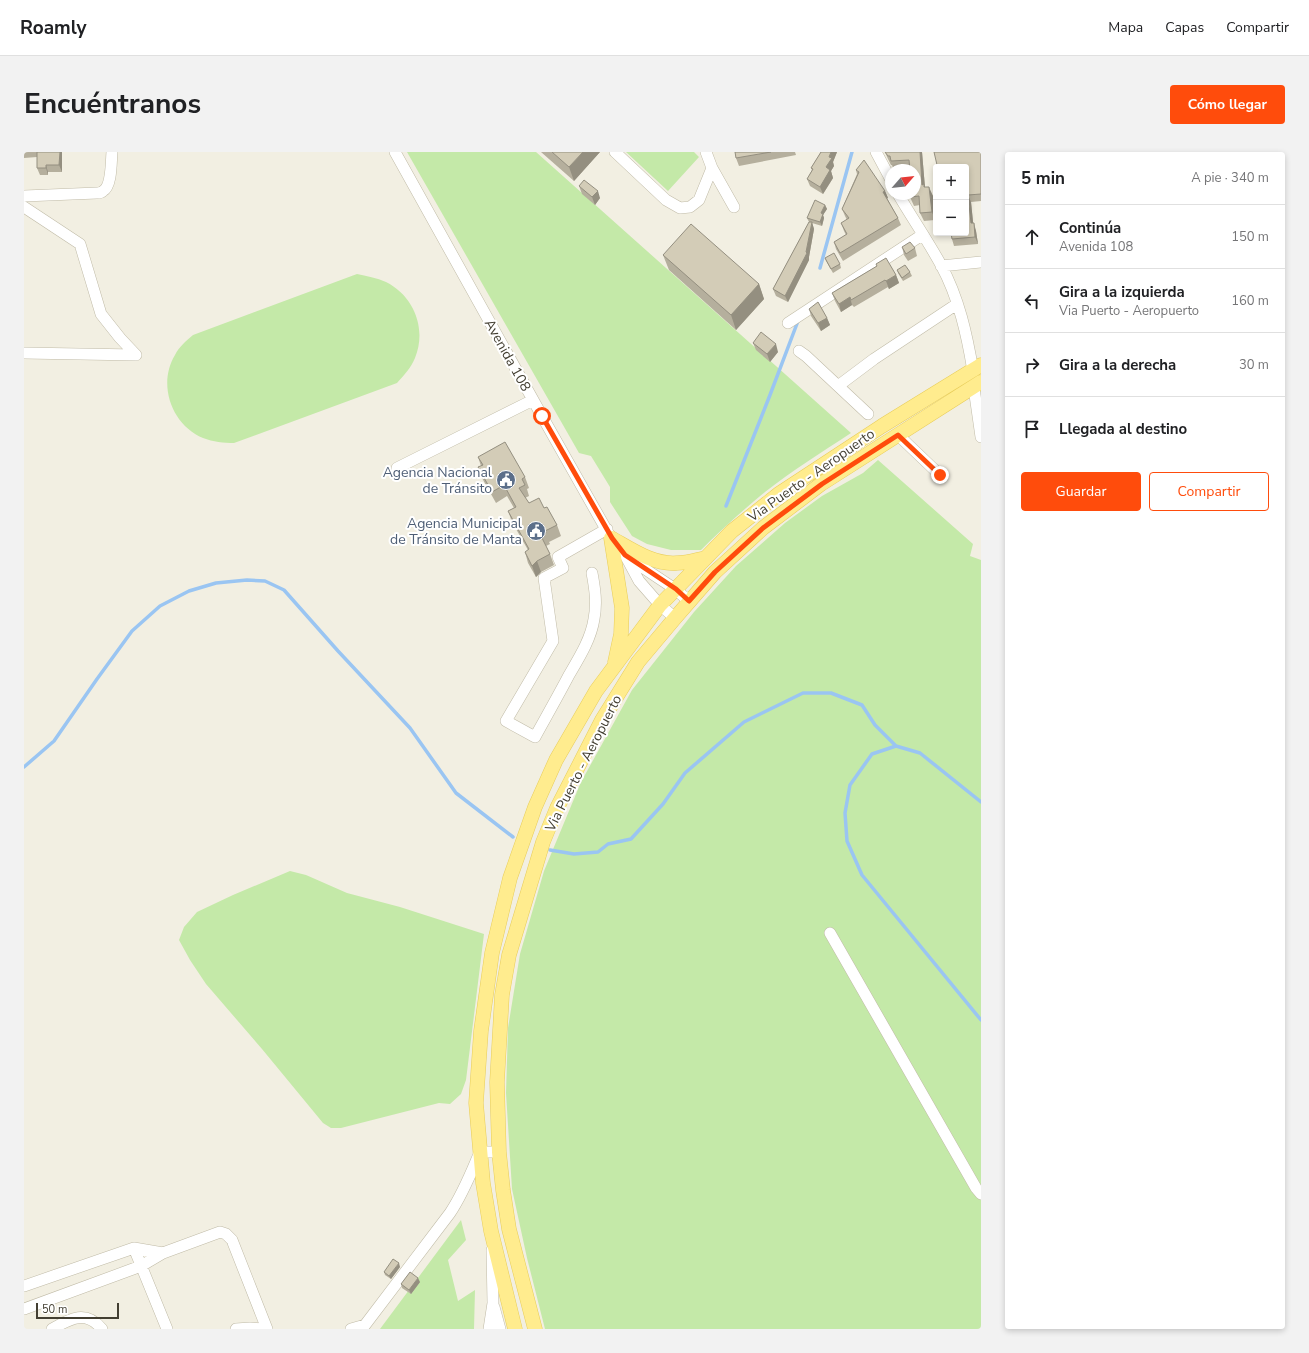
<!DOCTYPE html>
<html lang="es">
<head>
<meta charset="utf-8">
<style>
	:root { --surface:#fff; --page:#f2f2f2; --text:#202124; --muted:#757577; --line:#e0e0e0; --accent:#ff4c0c }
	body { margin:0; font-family:"Nunito Sans",sans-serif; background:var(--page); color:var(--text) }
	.controls { position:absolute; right:12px; top:12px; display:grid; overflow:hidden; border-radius:4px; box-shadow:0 2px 6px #0003 }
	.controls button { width:36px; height:36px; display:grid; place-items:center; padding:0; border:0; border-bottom:1px solid var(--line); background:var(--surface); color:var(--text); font:20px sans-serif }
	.compass { position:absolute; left:861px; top:12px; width:36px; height:36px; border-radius:50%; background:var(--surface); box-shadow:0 2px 6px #0003; rotate:62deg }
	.scale { position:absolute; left:12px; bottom:10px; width:83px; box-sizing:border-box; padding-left:4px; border:2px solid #433f32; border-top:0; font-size:11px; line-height:14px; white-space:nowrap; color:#433f32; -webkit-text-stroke:3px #fff; paint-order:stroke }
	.stop { position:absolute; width:12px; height:12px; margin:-9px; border:3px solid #ff4c0c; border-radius:50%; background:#fff }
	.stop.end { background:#ff4c0c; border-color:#fff; box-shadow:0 1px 4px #0008 }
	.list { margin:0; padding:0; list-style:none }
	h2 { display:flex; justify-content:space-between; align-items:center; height:52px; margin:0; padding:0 16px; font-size:17px }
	h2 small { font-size:13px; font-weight:400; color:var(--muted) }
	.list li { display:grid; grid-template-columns:26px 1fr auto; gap:12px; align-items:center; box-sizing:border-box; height:64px; padding:0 16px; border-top:1px solid var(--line) }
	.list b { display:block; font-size:15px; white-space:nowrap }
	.list p { margin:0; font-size:13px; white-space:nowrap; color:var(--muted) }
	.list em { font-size:13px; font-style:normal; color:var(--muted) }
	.actions { display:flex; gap:8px; padding:12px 16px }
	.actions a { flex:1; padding:9px 0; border:1px solid var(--accent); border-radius:4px; text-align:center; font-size:14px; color:var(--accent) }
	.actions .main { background:var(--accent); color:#fff }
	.icon { flex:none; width:22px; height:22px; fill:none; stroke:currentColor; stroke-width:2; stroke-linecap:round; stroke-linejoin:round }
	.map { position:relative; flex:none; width:957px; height:1177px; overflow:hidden; border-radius:4px }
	header { display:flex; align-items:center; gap:24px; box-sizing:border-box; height:56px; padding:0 20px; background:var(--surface); border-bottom:1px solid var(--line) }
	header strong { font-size:19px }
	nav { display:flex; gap:22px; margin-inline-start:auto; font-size:14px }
	.intro { display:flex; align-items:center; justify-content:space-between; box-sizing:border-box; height:96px; padding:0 24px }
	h1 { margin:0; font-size:28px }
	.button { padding:10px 18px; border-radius:4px; background:var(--accent); color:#fff; font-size:14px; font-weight:700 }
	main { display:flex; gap:24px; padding:0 24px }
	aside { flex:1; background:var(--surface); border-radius:4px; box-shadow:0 2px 6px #0003 }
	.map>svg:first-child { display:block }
</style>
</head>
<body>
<header>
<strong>Roamly</strong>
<nav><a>Mapa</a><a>Capas</a><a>Compartir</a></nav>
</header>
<div class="intro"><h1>Encuéntranos</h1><a class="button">Cómo llegar</a></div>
<main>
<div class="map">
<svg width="957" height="1177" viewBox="0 0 957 1177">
	<rect width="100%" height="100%" fill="#f2efe2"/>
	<path fill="#c4e9a8" d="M383,0H512L827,281C798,300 768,319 741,340C719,358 697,378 677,398H647L623,392L608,384L586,350V335L567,304L555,301Z
		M602,0H670L675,5L644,39Z
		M333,122C342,124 353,126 362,130C390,144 403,177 391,206C387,216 380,223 373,231L210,291C200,291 189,290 179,286C148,273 133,233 151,203C155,195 162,189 169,183Z
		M854,308L949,392L946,404L957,408V1177H521L503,1106L488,1037L482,941L484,876L496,802L520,719L557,630L608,538L670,460L712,414L761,371L798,344L839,321Z
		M266,719L282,723L323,741L376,755L460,782L442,928L437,942L426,952L415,951L317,976H307L299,971L238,897L182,832L166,808L155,788L160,775L173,760L209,743Z
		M437,1068L442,1088L424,1108L434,1149L451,1138L450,1177H356Z"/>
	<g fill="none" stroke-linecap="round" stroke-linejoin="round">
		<path stroke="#9ac5f2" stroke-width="3.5" d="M796,116L828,0
			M702,354L746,243L774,169
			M0,615L30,589L73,527L108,479L136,454L165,439L192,431L223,428L241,429L260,438L314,499L386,576L432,641L489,685
			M957,650L896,601L872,594L848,602L826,633L821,661L823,689L838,723L957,868
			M526,698L550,702L574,700L584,692L607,687L639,652L661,621L720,570L779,541H807L838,553L851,573L872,594"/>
		<g stroke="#c0bba7" stroke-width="12">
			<path id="minor" d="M371,0L518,264L587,386L601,403L615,429L636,453L651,466
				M591,0L642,48L656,56L666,55L675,48L688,16
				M682,0L688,16L710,55
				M852,0L867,28
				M874,42C888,66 904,89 917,113C935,146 943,183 949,219
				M0,44L73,41C75,41 77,41 79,39C88,34 87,10 88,0
				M0,55L56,92L77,162L96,186L112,203
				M917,114L957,110
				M764,171L898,83
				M775,199L782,204L844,262
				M0,201L112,203
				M814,234L850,207L933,152
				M950,236L957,285
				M874,283L916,323
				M373,316L509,248
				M603,405L651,437L665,449
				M568,421C571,437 573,451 570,467C567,487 555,506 545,523C534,544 522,565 511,585L482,569L529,489L520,426L539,416L534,405L583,377
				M806,781L952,1036L957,1042
				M110,1096L143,1177
				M0,1134L110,1096L139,1101
				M470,1155L476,1177
				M0,1157L117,1114L139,1101L196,1080L202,1082L208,1088L243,1177
				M28,1177C47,1166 62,1158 78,1177
				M212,1177L226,1176L238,1177
				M327,1177L341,1173L426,1061C439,1042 447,1021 456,1000H475
				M465,1177L469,1151L468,1098"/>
		</g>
		<g stroke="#e8cd5a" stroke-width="15">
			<path id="major" d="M587,386L598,456L597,482L591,510
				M587,386C607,397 629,413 653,411C663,411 672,408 681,406
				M491,1177L467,1079L459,1031L452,951L457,879L468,801L486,726L511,655L532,608L572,539L636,453L708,379L756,341L858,274L957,213
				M511,1177L485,1077L479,1038L475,1000L473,930L478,843L485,803L519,690L533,656L578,568L614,510L651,466L691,420L739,376L797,332L957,230"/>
		</g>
		<use href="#minor" stroke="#fff" stroke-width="11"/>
		<use href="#major" stroke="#ffec8e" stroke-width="14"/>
	</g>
	<path fill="#b5af9d" d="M0,0H38V20H24V23H16L13,16V5L0,6Z
		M517,0H576L550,29Z
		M711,0H771L772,3L715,14L712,6Z
		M797,0H813L809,10L810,14L807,19L809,26L799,42L786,34L783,27L788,18L787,16Z
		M861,0H898L901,35L909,44L911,68L900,69L896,61V53L890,54L886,45L891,42L886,17L870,18L868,13H867L864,7Z
		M910,0H957V49L947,50L949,71L952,79L954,92L930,94L928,87L942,15H914Z
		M832,18L861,39L864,46H863L874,66L877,73L819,109L812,97L810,90L822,83L820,79L817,71L823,68L821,64L818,57L833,22Z
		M555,34L576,46L571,53L558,42Z
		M801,53L803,57L799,63L800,66L798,74L788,71L790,77L785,105V108L764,150L752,144L749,137L785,70L783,66Z
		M878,95L891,96L893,104L884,109L880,103Z
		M639,103L735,132L740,147L712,178L645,118Z
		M801,106L816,112L817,116L809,121L802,109Z
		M852,112L872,123L875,131L865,137L864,135L830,155L828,153L817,160L811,149L808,141L853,114Z
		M873,118L886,120L888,124L879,129L874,121Z
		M785,157L803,166L806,173L797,179L787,164Z
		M729,191L754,200L746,210L732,198Z
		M454,305L501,325L505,336L503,337L505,344L501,346L505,351L520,356L533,373L537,384L525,390L526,392L522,394L526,402L530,413L517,420L512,425L504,411L501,400L504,398L488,370L484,359L490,356L483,344L472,351L458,326L454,315L457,314Z
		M376,1115L367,1127L361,1123L360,1120Z
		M396,1130L387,1142L378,1136L377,1132Z"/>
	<path fill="#948f80" d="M36,0H38V20L35,13Z
		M559,0H576L550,29L545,15Z
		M807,0H813L809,10L810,14L807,19L809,26L799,42L796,35Z
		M896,0H898L901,36L898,33Z
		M22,13L24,20V23L22,16Z
		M905,35L909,44L911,68L908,60Z
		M574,39L576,46L571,53L568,45Z
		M861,39L864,46L862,47L859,40Z
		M944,43L947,50L950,79L947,71Z
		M801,53L803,57L799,63L800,66L798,74L796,70L797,61Z
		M788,70L790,77L785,105V108L764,150L761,144L782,100Z
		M950,71L952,79L954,92L951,85Z
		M872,123L875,131L865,137L862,129Z
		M735,132L740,147L712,178L707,163Z
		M826,145L828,153L817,160L815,152Z
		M803,166L806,173L797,179L794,171Z
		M752,192L754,200L746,210L743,202Z
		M513,409L517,420L512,425L508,414Z
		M375,1111L376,1115L367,1127L365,1124Z
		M394,1126L396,1130L387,1142L385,1138Z"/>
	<path fill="#d3ccb7" stroke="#948f80" d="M13,0H36L35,13H22V16H13Z
		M528,0H559L545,15Z
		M711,0H747L712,6Z
		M797,0H807L805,5L808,6L802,15L806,18L796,35L783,27L789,17L787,16Z
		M861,0H896L898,33L900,32V35H905L908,60L896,61L895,44L886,45V42H891V18H886L885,8L867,9L866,4H864Z
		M910,0H957V42L944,43L947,71H950L951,85L928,87L927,81H942V15H920V13H913Z
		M840,8L861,39L859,40L874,66L816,101L810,90L823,82L817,71L825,66L818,57L835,20L832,18Z
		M560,28L574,39L568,45L555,34Z
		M791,48L801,53L797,61L799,62L796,70L783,66Z
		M785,70H788L782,100L783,101L761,144L749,137Z
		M667,72L735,132L707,163L639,103Z
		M886,90L891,96L882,102L878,95Z
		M810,101L816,112L807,117L801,106Z
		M862,106L872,123L862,129L861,128L827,148L826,145L815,152L808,141L853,114L852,112Z
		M881,113L886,120L878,126L873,118Z
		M794,150L803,166L794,171L785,157Z
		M737,180L752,192L743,202L729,191Z
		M481,290L501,325L498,327L501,333L495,336L505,351L515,346L520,356L523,355L533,373L521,379L522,381L517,384L526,402L513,409L508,414L501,400L505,397L484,359L492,355L480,333L468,340L454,315L459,313L454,305Z
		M369,1107L375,1111L365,1124L360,1120Z
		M386,1120L394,1126L385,1138L377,1132Z"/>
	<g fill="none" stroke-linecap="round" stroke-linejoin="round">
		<path stroke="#ff4c0c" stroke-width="5" d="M518,264L588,386L601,403L652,437L665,449L691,420L739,376L798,332L874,283L916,323"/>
	</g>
	<defs>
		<g id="civic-disc" transform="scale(1)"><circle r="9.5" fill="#5c6f8a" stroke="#fff"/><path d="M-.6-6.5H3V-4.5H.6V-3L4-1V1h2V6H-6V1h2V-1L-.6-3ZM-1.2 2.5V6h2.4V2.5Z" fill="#fff"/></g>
	</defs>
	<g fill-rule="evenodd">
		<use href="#civic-disc" x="482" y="328"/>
		<use href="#civic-disc" x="512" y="379"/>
	</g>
	<g text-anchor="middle" stroke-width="4" stroke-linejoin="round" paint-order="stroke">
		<g font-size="14" fill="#433f32" stroke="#fff">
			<text transform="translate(484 203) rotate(61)" y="5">Avenida 108</text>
			<text transform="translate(787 323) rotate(-35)" y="5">Via Puerto - Aeropuerto</text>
			<text transform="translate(559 611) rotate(-63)" y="5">Via Puerto - Aeropuerto</text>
		</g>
		<g font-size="14" fill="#4e5e75" stroke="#fff" text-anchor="end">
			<text x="468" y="325">Agencia Nacional<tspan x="468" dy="16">de Tránsito</tspan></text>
			<text x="498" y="376">Agencia Municipal<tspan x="498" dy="16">de Tránsito de Manta</tspan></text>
		</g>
	</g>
</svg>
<div class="controls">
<button>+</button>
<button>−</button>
</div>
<svg class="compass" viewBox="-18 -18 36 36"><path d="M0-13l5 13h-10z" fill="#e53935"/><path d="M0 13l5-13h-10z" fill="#757577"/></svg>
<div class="scale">50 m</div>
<div class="stop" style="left:518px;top:264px"></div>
<div class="stop end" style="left:916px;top:323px"></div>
</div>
<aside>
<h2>5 min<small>A pie · 340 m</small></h2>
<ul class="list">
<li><svg class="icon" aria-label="ahead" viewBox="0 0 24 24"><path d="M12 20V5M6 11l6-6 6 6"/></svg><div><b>Continúa</b><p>Avenida 108</p></div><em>150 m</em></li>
<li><svg class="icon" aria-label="left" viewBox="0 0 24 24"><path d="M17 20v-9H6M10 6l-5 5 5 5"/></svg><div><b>Gira a la izquierda</b><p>Via Puerto - Aeropuerto</p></div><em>160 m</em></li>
<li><svg class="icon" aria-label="right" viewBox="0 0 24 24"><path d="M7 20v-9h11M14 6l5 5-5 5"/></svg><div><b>Gira a la derecha</b></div><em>30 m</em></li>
<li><svg class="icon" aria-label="arrive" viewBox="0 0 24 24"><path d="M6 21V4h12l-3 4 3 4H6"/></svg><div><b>Llegada al destino</b></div></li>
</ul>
<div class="actions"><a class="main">Guardar</a><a>Compartir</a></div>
</aside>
</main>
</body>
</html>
